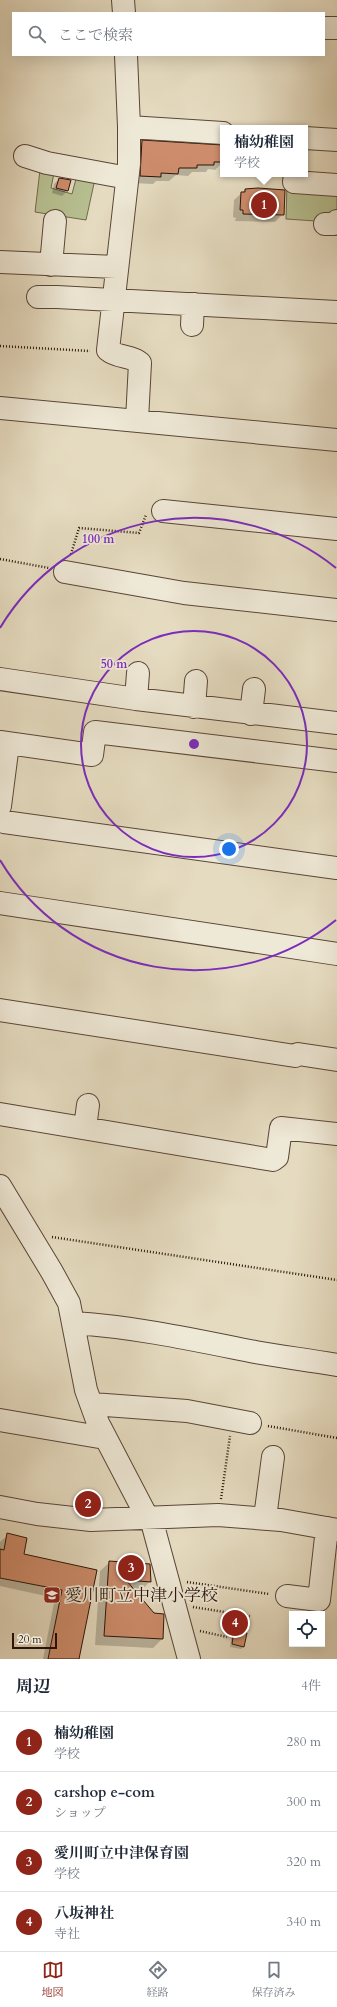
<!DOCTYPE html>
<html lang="ja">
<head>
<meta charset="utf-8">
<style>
	:root { --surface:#fff; --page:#f2f2f3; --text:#1f2937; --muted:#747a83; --line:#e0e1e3; --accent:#8f2418 }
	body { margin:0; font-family:Cardo,"Noto Serif JP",serif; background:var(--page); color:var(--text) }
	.controls { position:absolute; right:12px; bottom:12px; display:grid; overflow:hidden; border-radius:0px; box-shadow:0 4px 16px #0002 }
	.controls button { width:36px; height:36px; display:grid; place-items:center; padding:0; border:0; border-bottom:1px solid var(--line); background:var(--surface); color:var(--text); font:20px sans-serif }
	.scale { position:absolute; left:12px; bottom:10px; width:45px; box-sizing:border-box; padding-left:4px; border:2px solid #2b1409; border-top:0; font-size:11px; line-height:14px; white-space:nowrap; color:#2b1409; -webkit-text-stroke:3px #eee8d6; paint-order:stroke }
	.you { position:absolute; left:229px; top:849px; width:14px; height:14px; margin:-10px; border:3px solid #fff; border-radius:50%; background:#1a73e8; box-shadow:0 0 0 6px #1a73e833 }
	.badge { display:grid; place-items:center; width:26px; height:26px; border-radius:50%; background:var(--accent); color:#fff; font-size:13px; font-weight:700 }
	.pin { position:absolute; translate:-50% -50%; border:2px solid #fff; box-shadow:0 1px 4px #0006 }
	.popup { position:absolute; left:220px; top:125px; width:88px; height:52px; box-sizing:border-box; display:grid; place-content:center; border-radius:0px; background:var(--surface); filter:drop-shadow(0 1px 3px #0005); font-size:13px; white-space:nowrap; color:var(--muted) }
	.popup b { font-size:15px; color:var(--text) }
	.popup::after { content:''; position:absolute; left:50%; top:100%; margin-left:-8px; border:8px solid transparent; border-top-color:var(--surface) }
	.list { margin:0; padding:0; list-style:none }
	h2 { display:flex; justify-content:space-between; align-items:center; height:52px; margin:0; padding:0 16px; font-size:17px }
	h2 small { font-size:13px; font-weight:400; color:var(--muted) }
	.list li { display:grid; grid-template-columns:26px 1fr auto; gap:12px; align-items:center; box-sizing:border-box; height:60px; padding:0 16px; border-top:1px solid var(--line) }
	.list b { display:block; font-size:15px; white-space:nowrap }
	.list p { margin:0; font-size:13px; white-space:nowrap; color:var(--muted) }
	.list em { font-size:13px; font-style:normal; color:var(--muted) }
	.icon { flex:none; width:22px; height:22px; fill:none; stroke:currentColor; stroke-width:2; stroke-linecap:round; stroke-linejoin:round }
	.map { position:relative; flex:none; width:337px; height:1659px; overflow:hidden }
	.search { position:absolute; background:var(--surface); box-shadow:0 4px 16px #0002; left:12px; right:12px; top:12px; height:44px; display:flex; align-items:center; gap:10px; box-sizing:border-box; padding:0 14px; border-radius:0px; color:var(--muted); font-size:15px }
	.sheet { height:292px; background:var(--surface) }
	nav { display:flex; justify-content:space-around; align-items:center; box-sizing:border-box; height:56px; border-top:1px solid var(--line); background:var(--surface); font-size:11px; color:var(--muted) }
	nav a { display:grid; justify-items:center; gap:2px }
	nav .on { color:var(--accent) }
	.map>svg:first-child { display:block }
</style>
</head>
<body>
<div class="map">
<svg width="337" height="1659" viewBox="0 0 337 1659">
	<rect width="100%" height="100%" fill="#e5dbc0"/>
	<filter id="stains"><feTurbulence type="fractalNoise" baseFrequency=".005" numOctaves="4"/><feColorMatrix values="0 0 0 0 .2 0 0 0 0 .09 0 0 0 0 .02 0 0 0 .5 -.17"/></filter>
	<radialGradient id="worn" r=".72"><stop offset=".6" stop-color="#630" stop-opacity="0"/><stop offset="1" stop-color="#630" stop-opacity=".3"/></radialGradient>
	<path fill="#b7c091" stroke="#716a4d" d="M40,170L54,173L51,188L72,194L77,175L95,179L86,220L35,212Z
		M287,185L337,191V215L331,222L286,219Z"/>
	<path fill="#0003" d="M142,141L223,146V162L215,170L208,169L206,172H192L188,176L176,175L169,181H156L153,184L133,183L134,149Z
		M59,179L67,191L62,196L52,193L54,184Z
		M245,190L283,214L275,222L235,221L236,218L233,217L234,200Z
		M8,1535L23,1555L96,1570L78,1659H43L55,1598L0,1586V1542Z
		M110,1562L150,1581L141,1591L133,1590L162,1639L153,1648L95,1645L100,1571Z
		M235,1631L243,1647L241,1649L230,1647L232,1634Z"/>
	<path fill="#cd8c6b" stroke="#2b1409" d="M142,140L223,145V162H214V165H197V168H179L178,174L161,173V177L140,176Z
		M59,178L71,180L68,191L56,188Z
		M258,188L285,190L284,215L243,214V210H240L241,192H245V189Z
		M7,1533L27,1538L24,1554L97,1570L79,1659H48L62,1590L0,1578V1549L4,1550Z
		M109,1561L150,1564L151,1582L126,1580L154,1613L164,1614L163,1639L104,1636Z
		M234,1630L247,1633L244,1647L232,1644Z"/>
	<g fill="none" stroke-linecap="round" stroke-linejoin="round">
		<g stroke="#5a4637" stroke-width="24">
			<path id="minor" d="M123,0L124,13
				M324,28H337
				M126,55L129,127V164L108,350C117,358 131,355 140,363L137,420
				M129,127L223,133
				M305,138L337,140
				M25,156L47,163L117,176L127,175
				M295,174L294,182L337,185
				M325,224H334L337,221
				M0,262L116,267
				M51,265L55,221
				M38,297H57L337,312
				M192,325L193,304
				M0,408L337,440
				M163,511L337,529
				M65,572L184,593L337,610
				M0,679L136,699L337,723
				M136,699L138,673
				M194,707L196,681
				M251,714L254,689
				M0,742L92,755L95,732L337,761
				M0,806L8,744
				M0,819L4,822L337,868
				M0,903L337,954
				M0,1010L295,1056L298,1054L337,1060
				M0,1114L273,1160L277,1157L281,1128L337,1134
				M85,1128L88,1105
				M0,1186L52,1272L69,1303L86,1390L98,1423L147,1517L152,1522L189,1659
				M74,1323C136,1327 195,1340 255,1352C282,1357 310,1360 337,1365
				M92,1404L187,1411L250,1423
				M0,1420L105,1438
				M0,1507L37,1514L91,1520L218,1515L281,1520L337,1530
				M265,1518L273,1457
				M287,1596L319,1600L327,1528"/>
		</g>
		<path stroke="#2b1409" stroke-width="2.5" stroke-dasharray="1 2" stroke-linecap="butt" d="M0,346L90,351
			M71,554L79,528L139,533L146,515
			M0,559L49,568
			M52,1237L337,1280
			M268,1426L337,1438
			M221,1499L230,1436
			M187,1582L269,1594
			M193,1607L250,1616
			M200,1631L227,1637"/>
		<use href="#minor" stroke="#eee8d6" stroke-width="22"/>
	</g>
	<g fill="none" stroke="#7b2cbf" stroke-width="2">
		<circle cx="194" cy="744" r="113"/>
		<path d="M336 920A226 226 0 0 1 0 860M0 628A226 226 0 0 1 336 568"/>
	</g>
	<defs>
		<g id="school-square" transform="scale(0.9)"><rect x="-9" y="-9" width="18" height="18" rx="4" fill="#8f2418" stroke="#eee8d6"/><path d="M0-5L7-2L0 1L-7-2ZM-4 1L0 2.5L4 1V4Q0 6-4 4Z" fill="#fff"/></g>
	</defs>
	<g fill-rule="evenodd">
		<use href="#school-square" x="52" y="1595"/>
	</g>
	<g text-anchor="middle" stroke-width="3.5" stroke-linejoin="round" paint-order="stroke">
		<g font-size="17" fill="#2b1409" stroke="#eee8d6" text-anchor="start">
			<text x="65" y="1601">愛川町立中津小学校</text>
		</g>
	</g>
	<circle cx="194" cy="744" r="6" fill="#7b2cbf" stroke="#eee8d6" stroke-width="2"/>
	<g font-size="12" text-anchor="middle" font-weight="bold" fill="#7b2cbf" stroke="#eee8d6" stroke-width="3.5" stroke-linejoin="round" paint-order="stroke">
		<text x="98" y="543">100 m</text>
		<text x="114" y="668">50 m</text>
	</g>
	<rect width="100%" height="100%" filter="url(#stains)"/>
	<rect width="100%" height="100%" fill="url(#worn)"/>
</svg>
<div class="controls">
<button><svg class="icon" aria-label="locate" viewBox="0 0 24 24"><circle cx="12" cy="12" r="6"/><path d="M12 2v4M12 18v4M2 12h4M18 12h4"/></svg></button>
</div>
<div class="scale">20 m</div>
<div class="you"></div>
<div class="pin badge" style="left:264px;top:205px">1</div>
<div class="popup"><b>楠幼稚園</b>学校</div>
<div class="pin badge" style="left:88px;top:1504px">2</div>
<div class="pin badge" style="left:131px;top:1568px">3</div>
<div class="pin badge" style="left:235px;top:1623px">4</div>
<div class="search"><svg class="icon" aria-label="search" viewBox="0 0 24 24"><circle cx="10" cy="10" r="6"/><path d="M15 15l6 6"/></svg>ここで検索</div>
</div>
<section class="sheet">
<h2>周辺<small>4件</small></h2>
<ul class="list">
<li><span class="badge">1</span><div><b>楠幼稚園</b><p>学校</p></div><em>280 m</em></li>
<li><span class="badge">2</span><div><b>carshop e-com</b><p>ショップ</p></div><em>300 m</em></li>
<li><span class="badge">3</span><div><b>愛川町立中津保育園</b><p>学校</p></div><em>320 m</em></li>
<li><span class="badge">4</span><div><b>八坂神社</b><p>寺社</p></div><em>340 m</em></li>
</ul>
</section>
<nav>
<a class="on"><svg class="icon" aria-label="map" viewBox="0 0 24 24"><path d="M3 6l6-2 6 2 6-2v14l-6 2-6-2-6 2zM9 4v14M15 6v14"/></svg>地図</a>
<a><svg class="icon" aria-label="directions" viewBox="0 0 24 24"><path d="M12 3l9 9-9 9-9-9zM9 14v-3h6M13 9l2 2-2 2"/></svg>経路</a>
<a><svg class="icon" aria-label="saved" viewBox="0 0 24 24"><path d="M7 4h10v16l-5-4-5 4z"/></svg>保存済み</a>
</nav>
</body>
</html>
